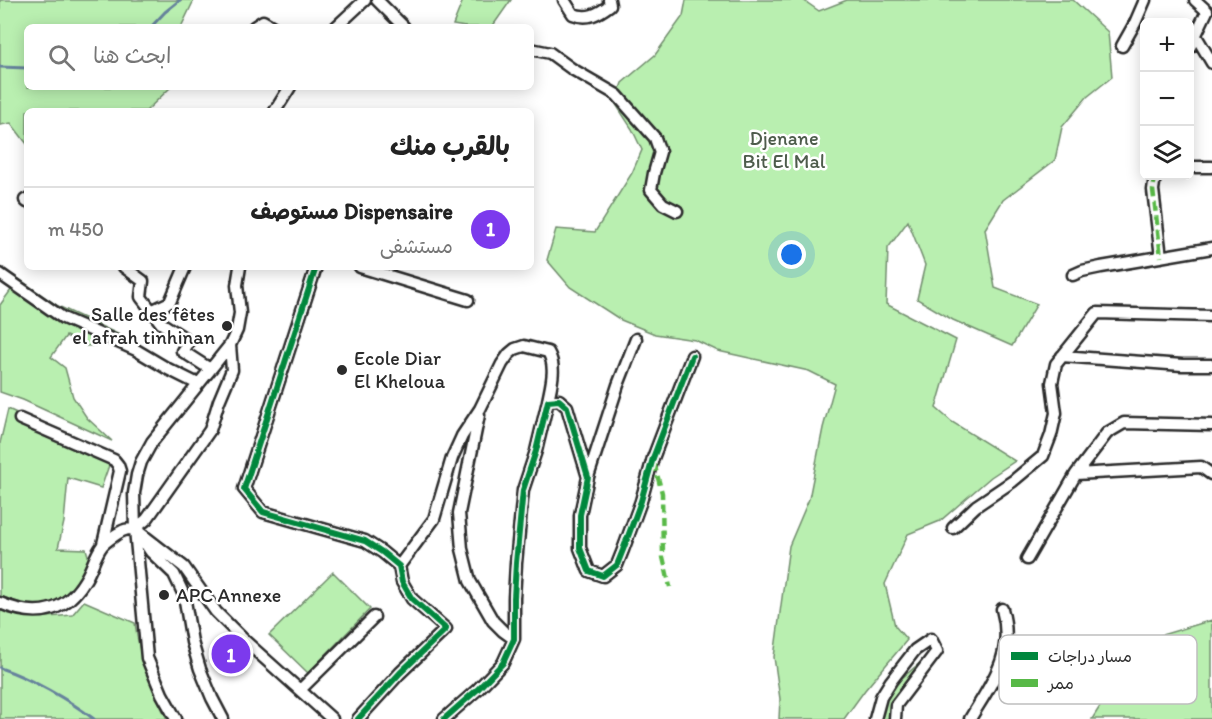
<!DOCTYPE html>
<html lang="ar">
<head>
<meta charset="utf-8">
<style>
	:root { --surface:#fff; --page:#f2f2f2; --text:#222; --muted:#767676; --line:#e0e0e0; --accent:#7c3aed }
	body { margin:0; font-family:Itim,"Playpen Sans Arabic",sans-serif; background:var(--page); color:var(--text); direction:rtl }
	.controls { position:absolute; right:18px; top:18px; display:grid; overflow:hidden; border-radius:9px; box-shadow:0 3px 15px #0003 }
	.controls button { width:54px; height:54px; display:grid; place-items:center; padding:0; border:0; border-bottom:2px solid var(--line); background:var(--surface); color:var(--text); font:30px sans-serif }
	.you { position:absolute; left:792px; top:255px; width:21px; height:21px; margin:-15px; border:4px solid #fff; border-radius:50%; background:#1a73e8; box-shadow:0 0 0 9px #1a73e833 }
	.badge { display:grid; place-items:center; width:39px; height:39px; border-radius:50%; background:var(--accent); color:#fff; font-size:20px; font-weight:700 }
	.pin { position:absolute; translate:-50% -50%; border:3px solid #fff; box-shadow:0 2px 6px #0006 }
	.list { margin:0; padding:0; list-style:none }
	h2 { display:flex; justify-content:space-between; align-items:center; height:78px; margin:0; padding:0 24px; font-size:26px }
	h2 small { font-size:20px; font-weight:400; color:var(--muted) }
	.list li { display:grid; grid-template-columns:39px 1fr auto; gap:18px; align-items:center; box-sizing:border-box; height:84px; padding:0 24px; border-top:2px solid var(--line) }
	.list b { display:block; font-size:22px; white-space:nowrap }
	.list p { margin:0; font-size:20px; white-space:nowrap; color:var(--muted) }
	.list em { font-size:20px; font-style:normal; color:var(--muted) }
	.icon { flex:none; width:33px; height:33px; fill:none; stroke:currentColor; stroke-width:2; stroke-linecap:round; stroke-linejoin:round }
	.map { position:relative; flex:none; width:1212px; height:719px; overflow:hidden; direction:ltr }
	.search { position:absolute; background:var(--surface); box-shadow:0 3px 15px #0003; left:24px; top:24px; width:510px; height:66px; display:flex; align-items:center; gap:15px; box-sizing:border-box; padding:0 21px; border-radius:9px; color:var(--muted); font-size:22px }
	.panel { position:absolute; background:var(--surface); box-shadow:0 3px 15px #0003; left:24px; top:108px; width:510px; height:162px; border-radius:9px; direction:rtl }
	.map>svg:first-child { display:block }
</style>
</head>
<body>
<div class="map">
<svg width="1212" height="719" viewBox="0 0 1212 719">
	<rect width="100%" height="100%" fill="#fff"/>
	<filter id="ink" filterUnits="userSpaceOnUse"><feTurbulence type="fractalNoise" baseFrequency=".0167" numOctaves="2"/><feDisplacementMap in="SourceGraphic" scale="12" xChannelSelector="R" yChannelSelector="G"/><feConvolveMatrix kernelMatrix="1 2 1 2 8 2 1 2 1" color-interpolation-filters="sRGB"/></filter>
	<g filter="url(#ink)">
		<path fill="#b9efb0" stroke="#728d6e" stroke-width="1.5" d="M0,0H194L181,27H27V87H171L146,111H27V144L11,123L0,125Z
			M463,0H511L492,27H465L453,25Z
			M686,0H803L819,11L847,0H1073L1108,32L1112,77L1087,97L1062,127L1055,160L1003,200L985,229L995,288L1037,304L1012,346L953,320L917,299L925,265L908,221L888,248L886,304L956,340L936,408L952,422L1015,461L991,477L940,521L908,534L885,584L895,626L907,640L865,690L844,719H779L780,699L774,657L789,546L809,499L823,428L835,384L809,371L718,351L695,340L655,334L621,320L570,287L547,260L556,229L595,232L632,173L642,150L632,129L615,103L622,83L655,55L683,16Z
			M19,279L58,306L122,336L101,345L86,346L66,336L51,357L65,368L73,397L87,418L112,441L23,400L0,392V305Z
			M8,409L112,457L101,488L68,478L64,522L58,548L86,549L90,562L79,581L56,606L31,607L0,596V443Z
			M333,572L370,609L308,673L269,635Z
			M84,601L135,623C140,661 150,685 167,719H0V607C24,618 47,618 72,615Z
			M1212,620V719H1092L1106,697L1095,655Z
			M922,661C904,683 900,691 900,719H877L888,690Z"/>
		<g fill="none" stroke-linecap="round" stroke-linejoin="round">
			<path stroke="#66839c" stroke-width="3" d="M151,27L165,12L180,0
				M0,67L27,68
				M0,668C30,678 69,700 94,719"/>
			<g stroke="#2b2b2b" stroke-width="15">
				<path id="minor" d="M377,0L404,27
					M564,0L573,14C588,20 598,14 610,5L609,0
					M254,27L263,21L273,27
					M336,27L365,0
					M1196,36L1212,63
					M1122,46L1135,23L1145,0
					M1190,47L1207,11L1195,0
					M531,49L550,53L572,69L617,95L655,138L660,152L654,173L651,190L663,204L677,211
					M275,111L290,87
					M1190,167H1212
					M1155,176L1153,190L1161,257
					M25,200L27,202
					M124,267L143,281L141,297L161,323L189,341L182,351L210,369
					M316,267L244,489L263,512L365,541L382,552L399,566L402,582L412,599L446,629L400,673L358,719
					M360,267L468,300
					M0,274L63,318L136,350L168,369L198,384
					M1073,275L1082,271L1101,267L1212,248
					M151,311L170,302L185,267
					M1062,356L1182,365H1212
					M479,415L459,513L462,549L470,581L493,621L503,631L514,639
					M20,419L114,460L118,465L120,471L103,544
					M1076,474L1201,467L1211,474
					M588,477L618,385L636,339
					M953,528L976,506L1013,481L1043,456L1051,435L1056,413L1052,383L1056,364L1097,313L1212,316
					M135,529L184,567L216,612L245,641L332,719
					M135,529L147,519L210,430L219,401L232,370L230,345
					M142,539L151,552L174,574L184,595L192,642L200,669L212,698L223,719
					M1027,559L1076,474L1107,433L1124,423L1212,425
					M399,566L434,519L452,458L462,436L480,409L502,364L509,354L515,349L524,346L548,352C557,367 551,385 548,401
					M0,603C35,618 65,614 85,580C92,569 95,555 102,546C105,542 120,531 125,530C127,529 133,529 135,529
					M300,690L374,617
					M176,719L162,694L147,658L135,529L134,493L137,475L141,462L152,442L230,345L237,330L240,313L237,285L240,267
					M444,719L478,689L503,663L514,639V598L516,563L523,490L536,451L548,401L559,400L567,407L588,477L580,515V548L589,571L603,576L617,565L623,550L641,501L653,458L692,356
					M875,719L881,697L891,681L915,650L931,639L937,651L896,705L895,719
					M970,719C992,682 1015,654 1002,609"/>
			</g>
			<use href="#minor" stroke="#fff" stroke-width="10"/>
			<path stroke="#58b947" stroke-width="4.5" stroke-dasharray="9 4.5" stroke-linecap="butt" d="M1155,176L1153,190L1161,257
				M654,463L662,493L663,557L670,587"/>
			<g stroke="#fff" stroke-width="10">
				<path id="cycleway" d="M316,267L244,489L263,512L365,541L382,552L399,566L402,582L412,599L446,629L400,673L358,719
					M444,719L478,689L503,663L514,639V598L516,563L523,490L536,451L548,401L559,400L567,407L588,477L580,515V548L589,571L603,576L617,565L623,550L641,501L653,458L692,356"/>
			</g>
			<use href="#cycleway" stroke="#00873e" stroke-width="6"/>
		</g>
	</g>
	<g fill="#2b2b2b" stroke="#fff" stroke-width="2">
		<circle cx="227" cy="326" r="6"/>
		<circle cx="342" cy="370" r="6"/>
		<circle cx="164" cy="595" r="6"/>
	</g>
	<g text-anchor="middle" stroke-width="5" stroke-linejoin="round" paint-order="stroke">
		<g font-size="20" fill="#4e5c4c" stroke="#fff">
			<text x="784" y="145">Djenane<tspan x="784" dy="23">Bit El Mal</tspan></text>
		</g>
		<g font-size="20" fill="#2b2b2b" stroke="#fff" text-anchor="start">
			<text x="215" y="321" text-anchor="end">Salle des fêtes<tspan x="215" dy="23">el afrah tinhinan</tspan></text>
			<text x="354" y="365">Ecole Diar<tspan x="354" dy="23">El Kheloua</tspan></text>
			<text x="176" y="602">APC Annexe</text>
		</g>
	</g>
	<rect x="999" y="635" width="198" height="69" rx="9" fill="#fff" stroke="#bfbfbf" stroke-width="1.5"/>
	<rect x="1011" y="652" width="27" height="8" fill="#00873e"/>
	<rect x="1011" y="679" width="27" height="8" fill="#58b947"/>
	<g font-size="16" fill="#2b2b2b">
		<text x="1048" y="662">مسار دراجات</text>
		<text x="1048" y="689">ممر</text>
	</g>
</svg>
<div class="controls">
<button>+</button>
<button>−</button>
<button><svg class="icon" aria-label="layers" viewBox="0 0 24 24"><path d="M12 4l9 5-9 5-9-5zM3 14l9 5 9-5"/></svg></button>
</div>
<div class="you"></div>
<div class="pin badge" style="left:231px;top:654px">1</div>
<div class="search"><svg class="icon" aria-label="search" viewBox="0 0 24 24"><circle cx="10" cy="10" r="6"/><path d="M15 15l6 6"/></svg>ابحث هنا</div>
<section class="panel">
<h2>بالقرب منك<small></small></h2>
<ul class="list">
<li><span class="badge">1</span><div><b>Dispensaire مستوصف</b><p>مستشفى</p></div><em>450 m</em></li>
</ul>
</section>
</div>
</body>
</html>
